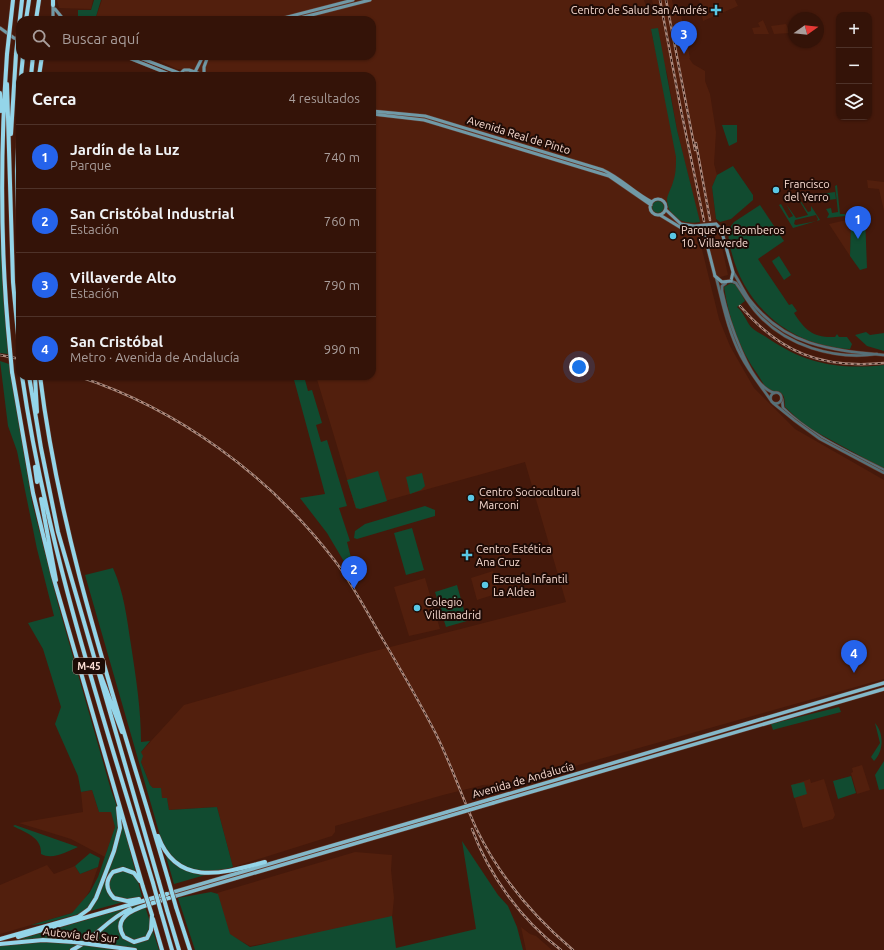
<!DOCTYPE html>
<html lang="es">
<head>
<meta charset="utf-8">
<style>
	:root { --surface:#341308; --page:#3f2016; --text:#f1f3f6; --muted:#a99e9c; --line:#4e3229; --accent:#2563eb }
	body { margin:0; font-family:Ubuntu,sans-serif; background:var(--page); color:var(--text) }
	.controls { position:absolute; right:12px; top:12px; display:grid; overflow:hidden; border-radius:8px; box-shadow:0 1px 3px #0004 }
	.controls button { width:36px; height:36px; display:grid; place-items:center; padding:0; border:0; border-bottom:1px solid var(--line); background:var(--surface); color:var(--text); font:20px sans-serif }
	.compass { position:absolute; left:788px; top:12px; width:36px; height:36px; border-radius:50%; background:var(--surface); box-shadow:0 1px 3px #0004; rotate:75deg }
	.you { position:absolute; left:579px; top:367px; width:14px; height:14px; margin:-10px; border:3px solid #fff; border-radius:50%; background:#1a73e8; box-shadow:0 0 0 6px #1a73e833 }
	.badge { display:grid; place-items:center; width:26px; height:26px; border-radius:50%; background:var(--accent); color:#fff; font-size:13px; font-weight:700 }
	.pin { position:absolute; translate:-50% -33px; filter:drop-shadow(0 1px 2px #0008) }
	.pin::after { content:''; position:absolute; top:21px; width:14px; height:12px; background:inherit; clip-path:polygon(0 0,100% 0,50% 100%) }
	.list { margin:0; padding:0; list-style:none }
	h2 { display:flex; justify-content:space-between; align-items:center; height:52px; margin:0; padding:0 16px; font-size:17px }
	h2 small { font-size:13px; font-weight:400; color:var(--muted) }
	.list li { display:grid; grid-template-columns:26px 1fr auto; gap:12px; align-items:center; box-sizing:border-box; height:64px; padding:0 16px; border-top:1px solid var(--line) }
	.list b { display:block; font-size:15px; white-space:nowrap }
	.list p { margin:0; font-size:13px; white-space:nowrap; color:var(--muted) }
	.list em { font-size:13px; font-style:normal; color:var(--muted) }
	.icon { flex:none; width:22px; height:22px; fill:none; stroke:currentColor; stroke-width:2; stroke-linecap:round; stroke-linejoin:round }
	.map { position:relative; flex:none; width:884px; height:950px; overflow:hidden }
	.search { position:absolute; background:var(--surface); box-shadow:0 1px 3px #0004; left:16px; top:16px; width:360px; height:44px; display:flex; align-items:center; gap:10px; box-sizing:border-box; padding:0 14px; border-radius:12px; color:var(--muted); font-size:15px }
	.panel { position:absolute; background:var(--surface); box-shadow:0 1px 3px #0004; left:16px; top:72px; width:360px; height:308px; border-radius:12px }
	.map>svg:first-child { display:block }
</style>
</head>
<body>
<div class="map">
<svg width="884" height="950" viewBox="0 0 884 950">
	<rect width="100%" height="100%" fill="#45190b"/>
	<path fill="#521f0d" d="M57,0H93L91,9L59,8Z
		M102,0H644L647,11L654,10L652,0H672L674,11L680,10L690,58H689L693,64L705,71V81L710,94L716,132L714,164L717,175L712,187L716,219L728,275L713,279L677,130L667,73L651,30L686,184L719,319L730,346L754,388L795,429L884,480V679L511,784L483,785L443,795L335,826V832L332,836L233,867L217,807L169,810L167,799L162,798L150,785L141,762V752L184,705L367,653L566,602L525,462L356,509L316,376H372V76H207L194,70L177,69L149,56H372V20H95Z
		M699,0H735L738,6L703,21Z
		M763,20L769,34H754L752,28L760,27L758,23Z
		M786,24L790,33L774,34L771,26Z
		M867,180L884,182V211L879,189L868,188Z
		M851,219V220L850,256L829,224Z
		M493,571L499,593L477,600L471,578Z
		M425,578L440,629L409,636L394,587Z
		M862,765L870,790L857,794L851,773L853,772L852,768Z
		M810,779L811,783L824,779L835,815L833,819L803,828L791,785Z
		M92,790L99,812L111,811L115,827L105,857L71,839L19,823L83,812L81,792Z
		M355,852L392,855L391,870L394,898L392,918L329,933L250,946L228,934L217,893Z
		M47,865L54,874L75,866L80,874L98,867L90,890L81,905L72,913L0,934V885Z
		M521,927L530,934L536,936L552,950H526Z"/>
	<path fill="#114b30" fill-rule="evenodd" d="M94,0H101L95,20H78V10H91Z
		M658,28L677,130L700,222C684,225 668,218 667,200C667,195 672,187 673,182C676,174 676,166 676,157L651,29Z
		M722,125H737V142L729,146Z
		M733,166L753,195V200L731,219L720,222L716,219L712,187L717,175Z
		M837,185L840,214H845V216L827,218L829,214L826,209L831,208L832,213L838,212L835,186Z
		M835,192L836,199L820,201V194Z
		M802,197L800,200L808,212L811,211V206L820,220L793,228L779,205L781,204L789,218L793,216L786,204L796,218L808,215L799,200ZM816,215L818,219L817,221L796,225L794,224L795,220Z
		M652 207a6 6 0 1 1 12 0a6 6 0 1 1-12 0Z
		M760,205L784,241L758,259L789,305L792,304L797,311L794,313C805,330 813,338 835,337L837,334L839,337H847L852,344L850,349C793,347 746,308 732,254C729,243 725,232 734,222Z
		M865,216L867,268L860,270L850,256L851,219Z
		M0,236L8,354L0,353Z
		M779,256L791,275L784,280L773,263L780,259L773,263L772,261Z
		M731,283L737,285L745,301L737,307C744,313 746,321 751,327C756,332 764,335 769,339C806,364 840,370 884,365V469L818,433L803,424L785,407C785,390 781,394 769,390C765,388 761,379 758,375C739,349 729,319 724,287Z
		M866,332L870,335L884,333V351L867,346L855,335Z
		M0,361L9,364L32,502L58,604L111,790L122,820L142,897L42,924L31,925L72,913L90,892L98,877L115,827L111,812H99L92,790L81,792L78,776L55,724L61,707L43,649L28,623L54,616L37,549L17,451L8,426Z
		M293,376H304L308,391L312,390L322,423L316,425L321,442L327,440L347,506L339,508L350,541L347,542L358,585L327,533L300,498L325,494Z
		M378,471L387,501L360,509L356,508L347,480Z
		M422,473L425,486L421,490L410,494L406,477Z
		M425,506L435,510V516L357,539L354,538L355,531L365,524Z
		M412,528L424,570L406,575L394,533Z
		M113,568C124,592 127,619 131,645C136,678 141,709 141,742L150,741L141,752L143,756L141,762L150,785L153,788H161L162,798H167L169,810L217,807L233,867L174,884L85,575Z
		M457,585L467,621L446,627L435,592Z
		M839,707L841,712L776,729L773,730L771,724Z
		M875,723C884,733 884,751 874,761L871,757L880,743Z
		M884,761V789L879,790L875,775Z
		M851,776L856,793L838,799L833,781Z
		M804,782L807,794L794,798L791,785Z
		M15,825L78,847C66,852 53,860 41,854C42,837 26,833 13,826Z
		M462,841L498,895L508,906L517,927L523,950H195L178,898L211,892L218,894L230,934L250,947L392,916L396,948L476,929Z
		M90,853L100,858L98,867L80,874L75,866Z
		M144,903L159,950H0V945Z"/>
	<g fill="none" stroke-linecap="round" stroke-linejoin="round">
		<g stroke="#62382b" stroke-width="3.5">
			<path id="tertiary" d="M733,272C739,281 743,290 749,299C785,346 830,350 884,355
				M731,281L736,283C743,293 749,304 757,313C786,346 834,360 877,354
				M782,399L783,408C811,436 849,452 884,470"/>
		</g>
		<g stroke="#62382b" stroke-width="4">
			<path id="secondary" d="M53,4V20
				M55,9L64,20
				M276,20L353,0
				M292,20L370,0
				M0,28L14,38L20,40
				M124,56L174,76
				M135,56L179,73
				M195,72L203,56
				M204,75V67L208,56
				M178,76L184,70H189L206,76
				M372,111L425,116L603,170C621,178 634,193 652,202
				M372,114L424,120L609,176L651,205
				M650 207a8 8 0 1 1 16 0a8 8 0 1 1-16 0Z
				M666,210L681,224L694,226
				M660,215L683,229L704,233L715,276
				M716,224L721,229L733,272L731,281"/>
		</g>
		<g stroke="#62382b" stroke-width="4.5">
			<path id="primary" d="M491,799L884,683
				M493,803L884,689
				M170,893L447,812
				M169,898L449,816"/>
		</g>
		<g stroke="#62382b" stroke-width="5">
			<path id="motorway" d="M53,0V5
				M26,20L29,0
				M36,20L39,0
				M7,54C0,153 0,251 10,350
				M21,76L23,56
				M31,76L33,56
				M39,76L42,56
				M7,84L13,282L20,356
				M0,93L1,111
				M20,100L17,171L20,289
				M11,134L16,54
				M12,372L33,493L53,576L143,887
				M22,376C47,549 103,716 153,883
				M29,376L41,448L58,532L159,882
				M35,376L37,412
				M40,376C61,548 120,713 168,879
				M35,467L37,482
				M41,499L56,580
				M101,676L122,732
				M158,836C177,888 224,873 265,862
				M139,899L127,901L114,898C106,890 105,881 113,872L123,869L134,873L140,881
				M176,907L190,950
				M167,910L179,950
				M161,912L172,950
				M152,915L151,930L147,938L134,942L124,937C107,911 153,904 169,898
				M153,919L162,950
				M18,937L167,894
				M0,939L78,917L89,909L96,898L114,851L120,828L118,808
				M0,944L43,940L74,942
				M97,945L135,950
				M72,950C94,940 108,918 130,909"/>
		</g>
		<use href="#tertiary" stroke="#577078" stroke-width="2.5"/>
		<use href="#secondary" stroke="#7099a6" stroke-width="3"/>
		<use href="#primary" stroke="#83b8c9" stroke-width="3.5"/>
		<use href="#motorway" stroke="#94d5e9" stroke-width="4"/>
		<g stroke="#ab887c" stroke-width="2.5">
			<path id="rail" d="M660,0L681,110L704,221
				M666,0L695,150
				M696,143L710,220
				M740,306C781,353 822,369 884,363
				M0,355L20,359
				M77,376C179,409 270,476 335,561C353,585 367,612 382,638C401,670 419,701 436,734C451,764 462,797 476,828C499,876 533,916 573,950
				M472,829C489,875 521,920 561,950"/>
		</g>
		<use href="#rail" stroke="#1e0b06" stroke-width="1" stroke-dasharray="3" stroke-linecap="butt"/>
		<g stroke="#62382b" stroke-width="3.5" stroke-linecap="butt">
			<path id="tertiary-bridge" d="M716,277C723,304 728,331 741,356C750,373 762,387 772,402
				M726,283L722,286V291C727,315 749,388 775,393
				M770.5 398a5.5 5.5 0 1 1 11 0a5.5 5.5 0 1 1-11 0Z
				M773,403L794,420L820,439L884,473"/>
		</g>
		<g stroke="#62382b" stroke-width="4" stroke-linecap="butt">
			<path id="secondary-bridge" d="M694,226L716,224
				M704,233L707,225
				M715,276L722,282L731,281"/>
		</g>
		<g stroke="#62382b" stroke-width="4.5" stroke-linecap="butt">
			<path id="primary-bridge" d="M447,812L491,799
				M449,816L493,803"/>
		</g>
		<g stroke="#62382b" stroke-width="5" stroke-linecap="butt">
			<path id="motorway-bridge" d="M7,54L13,0
				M16,54L22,0
				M10,350L12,372
				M168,879L176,907
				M159,882L167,910
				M153,883L161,912
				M143,887L152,915
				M74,942L97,945"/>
		</g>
		<use href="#tertiary-bridge" stroke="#577078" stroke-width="2.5"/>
		<use href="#secondary-bridge" stroke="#7099a6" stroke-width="3"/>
		<use href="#primary-bridge" stroke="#83b8c9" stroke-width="3.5"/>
		<use href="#motorway-bridge" stroke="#94d5e9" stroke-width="4"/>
	</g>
	<g fill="#5ac8e6" stroke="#1e0b06" stroke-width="1.5">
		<path d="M714 4h4v4h4v4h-4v4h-4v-4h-4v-4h4z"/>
		<circle cx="776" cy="190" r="4"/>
		<circle cx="673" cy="236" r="4"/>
		<circle cx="471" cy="498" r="4"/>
		<path d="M465 549h4v4h4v4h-4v4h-4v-4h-4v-4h4z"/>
		<circle cx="485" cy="585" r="4"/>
		<circle cx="417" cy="608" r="4"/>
	</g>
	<g text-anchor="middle" stroke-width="4" stroke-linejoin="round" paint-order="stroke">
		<rect fill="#1e0b06" stroke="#b89e96" stroke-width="1" x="73" y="658" width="32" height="16" rx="3"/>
		<g font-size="10" font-weight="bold" fill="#faddd3">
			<text x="89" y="670">M-45</text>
		</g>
		<g font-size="11" fill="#faddd3" stroke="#1e0b06" text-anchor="start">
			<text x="707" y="14" text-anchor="end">Centro de Salud San Andrés</text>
			<text x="784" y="188">Francisco<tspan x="784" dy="13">del Yerro</tspan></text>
			<text x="681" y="234">Parque de Bomberos<tspan x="681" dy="13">10. Villaverde</tspan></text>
			<text x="479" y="496">Centro Sociocultural<tspan x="479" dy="13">Marconi</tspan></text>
			<text x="476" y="553">Centro Estética<tspan x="476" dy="13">Ana Cruz</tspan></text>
			<text x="493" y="583">Escuela Infantil<tspan x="493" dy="13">La Aldea</tspan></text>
			<text x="425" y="606">Colegio<tspan x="425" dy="13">Villamadrid</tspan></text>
		</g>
		<g font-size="11" fill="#faddd3" stroke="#1e0b06">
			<text transform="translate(519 135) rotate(17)" y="4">Avenida Real de Pinto</text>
			<text transform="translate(523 780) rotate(-16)" y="4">Avenida de Andalucía</text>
			<text transform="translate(80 935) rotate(6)" y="4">Autovía del Sur</text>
		</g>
	</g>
</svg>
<div class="controls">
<button>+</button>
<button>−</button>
<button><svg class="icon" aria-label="layers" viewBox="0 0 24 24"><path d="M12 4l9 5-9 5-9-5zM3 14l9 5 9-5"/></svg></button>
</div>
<svg class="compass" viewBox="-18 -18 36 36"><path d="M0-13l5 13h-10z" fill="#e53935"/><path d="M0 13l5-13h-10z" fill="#a99e9c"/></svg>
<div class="you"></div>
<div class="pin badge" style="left:858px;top:239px">1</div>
<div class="pin badge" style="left:354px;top:589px">2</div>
<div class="pin badge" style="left:684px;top:54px">3</div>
<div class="pin badge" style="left:854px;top:673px">4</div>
<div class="search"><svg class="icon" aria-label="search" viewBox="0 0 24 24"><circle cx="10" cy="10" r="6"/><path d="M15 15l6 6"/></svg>Buscar aquí</div>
<section class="panel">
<h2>Cerca<small>4 resultados</small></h2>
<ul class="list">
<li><span class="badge">1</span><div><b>Jardín de la Luz</b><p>Parque</p></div><em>740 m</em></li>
<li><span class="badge">2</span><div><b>San Cristóbal Industrial</b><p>Estación</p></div><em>760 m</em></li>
<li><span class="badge">3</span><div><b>Villaverde Alto</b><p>Estación</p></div><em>790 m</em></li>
<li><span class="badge">4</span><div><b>San Cristóbal</b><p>Metro · Avenida de Andalucía</p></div><em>990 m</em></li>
</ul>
</section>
</div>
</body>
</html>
